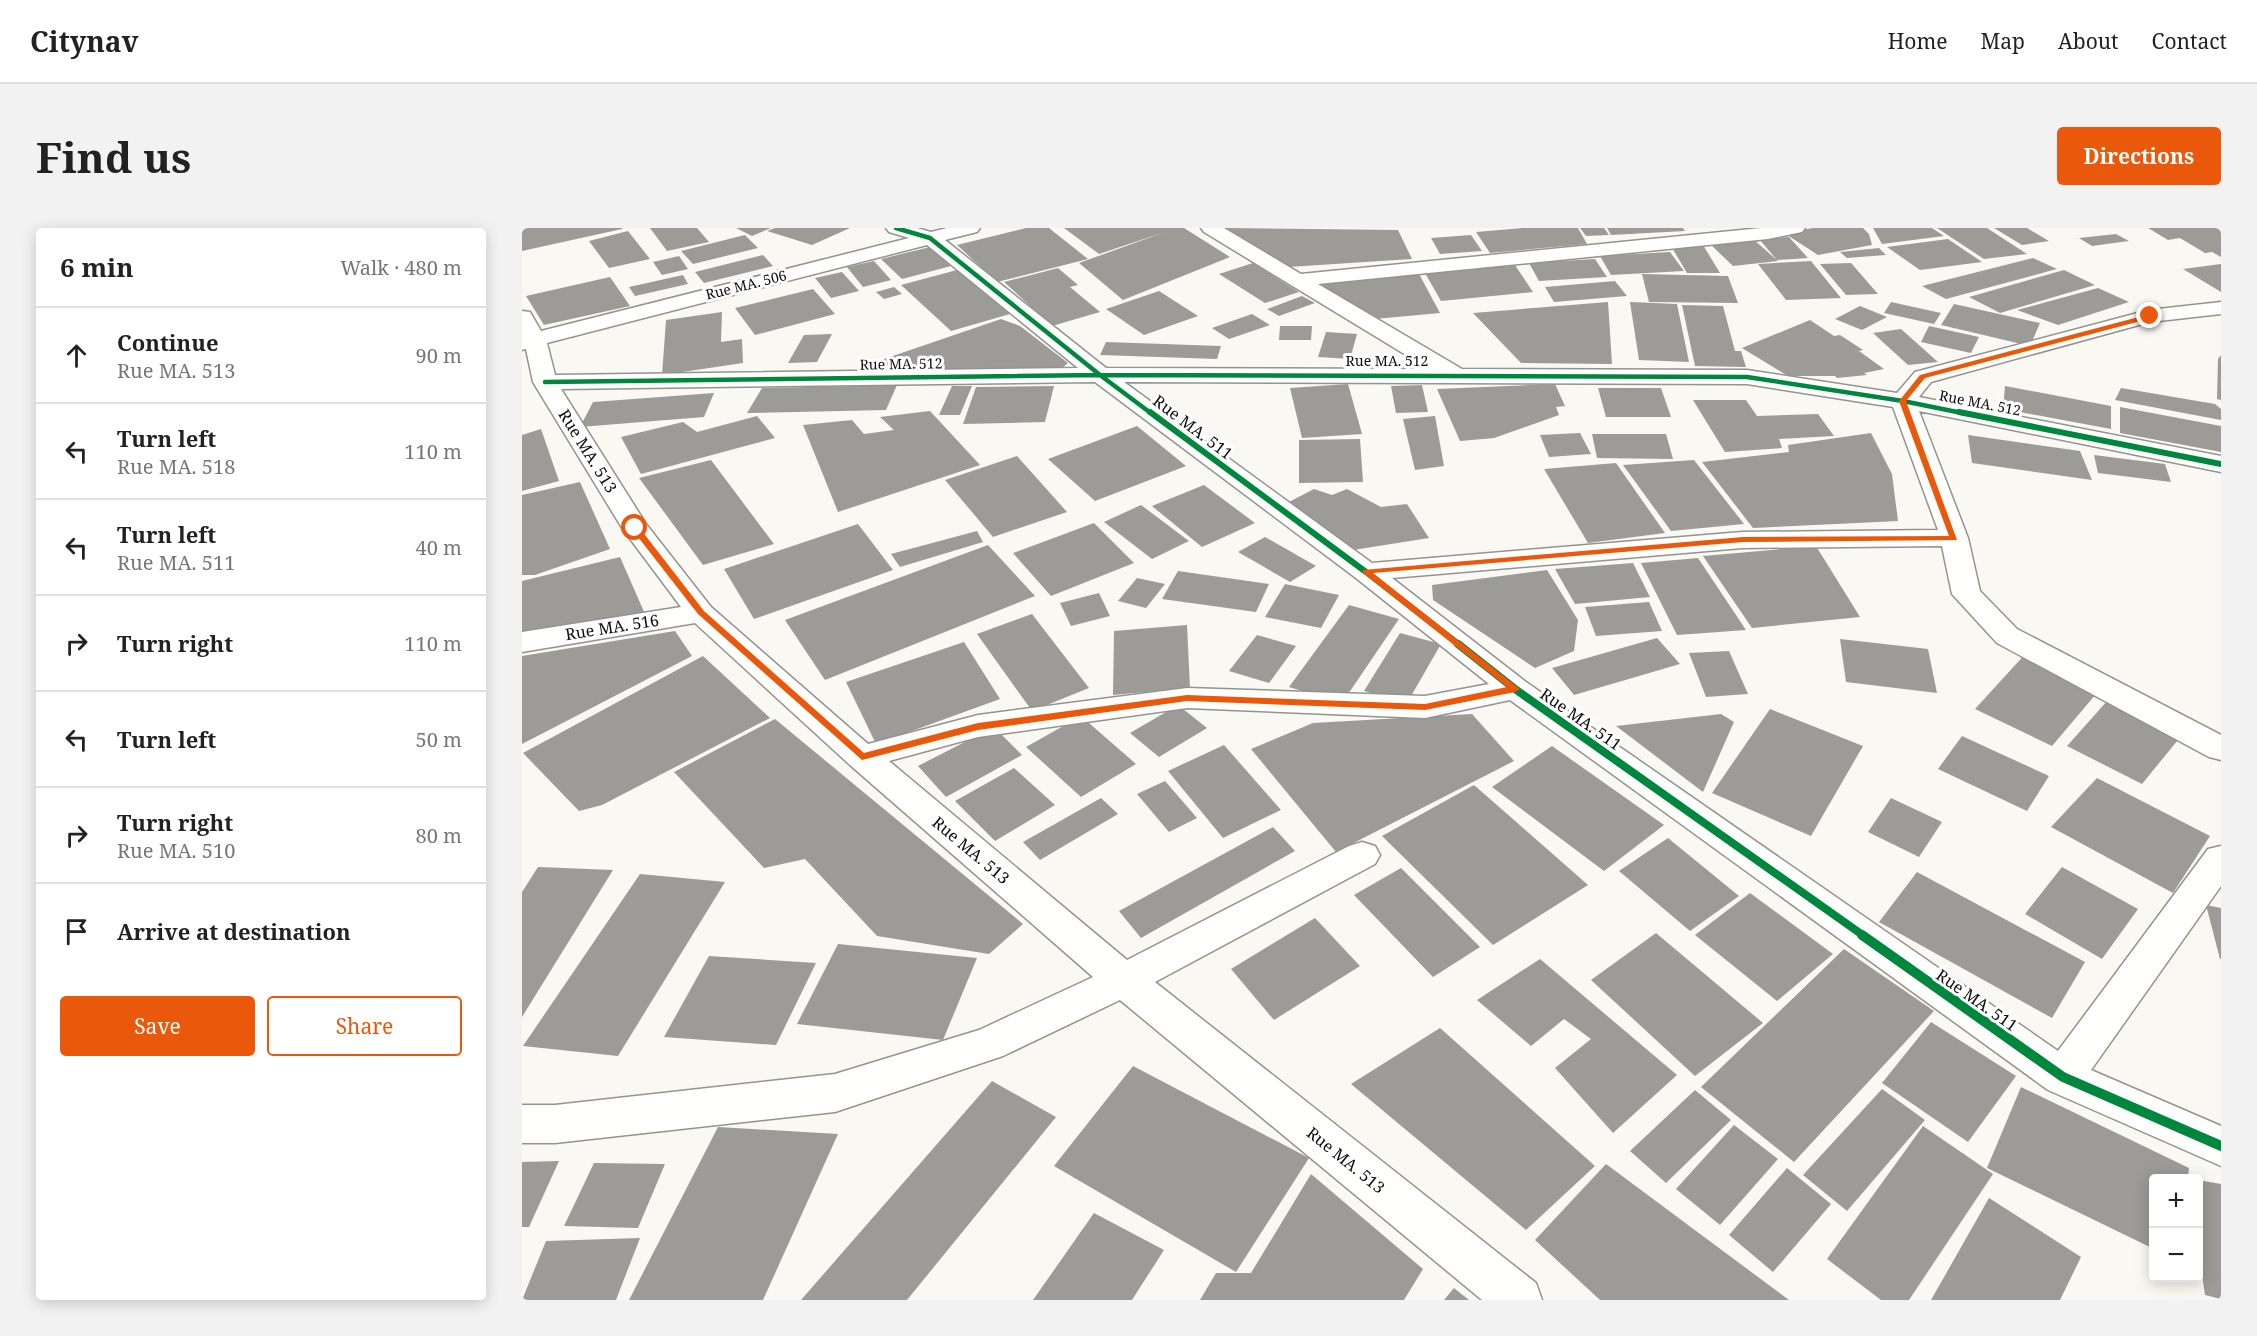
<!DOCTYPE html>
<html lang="en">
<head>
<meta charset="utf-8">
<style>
	:root { --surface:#fff; --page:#f2f2f2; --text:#222; --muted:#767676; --line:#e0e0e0; --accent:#ea580c }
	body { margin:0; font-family:"Noto Serif",serif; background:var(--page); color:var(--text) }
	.controls { position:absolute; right:18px; bottom:18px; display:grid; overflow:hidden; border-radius:6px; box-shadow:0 3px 15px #0003 }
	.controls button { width:54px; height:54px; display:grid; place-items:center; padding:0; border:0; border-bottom:2px solid var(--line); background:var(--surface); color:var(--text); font:30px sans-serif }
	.stop { position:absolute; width:18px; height:18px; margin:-14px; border:4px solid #ea580c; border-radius:50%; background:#fff }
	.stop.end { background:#ea580c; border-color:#fff; box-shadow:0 2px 6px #0008 }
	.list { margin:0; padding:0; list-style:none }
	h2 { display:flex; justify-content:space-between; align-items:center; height:78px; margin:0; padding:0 24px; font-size:26px }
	h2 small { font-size:20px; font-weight:400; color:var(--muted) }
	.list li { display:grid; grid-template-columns:39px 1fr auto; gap:18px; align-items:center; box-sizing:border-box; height:96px; padding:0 24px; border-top:2px solid var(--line) }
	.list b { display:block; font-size:22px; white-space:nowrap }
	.list p { margin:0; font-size:20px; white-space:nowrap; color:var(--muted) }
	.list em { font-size:20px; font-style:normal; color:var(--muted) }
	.actions { display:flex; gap:12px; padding:18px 24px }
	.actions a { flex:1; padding:14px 0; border:2px solid var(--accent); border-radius:6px; text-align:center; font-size:21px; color:var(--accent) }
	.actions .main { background:var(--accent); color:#fff }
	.icon { flex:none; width:33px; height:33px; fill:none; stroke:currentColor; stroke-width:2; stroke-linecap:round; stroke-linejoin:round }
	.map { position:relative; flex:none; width:1699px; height:1072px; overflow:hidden; border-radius:6px }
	header { display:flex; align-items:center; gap:36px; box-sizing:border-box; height:84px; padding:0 30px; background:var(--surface); border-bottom:2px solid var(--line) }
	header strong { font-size:28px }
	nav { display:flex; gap:33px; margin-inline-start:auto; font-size:21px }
	.intro { display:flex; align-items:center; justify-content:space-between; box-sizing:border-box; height:144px; padding:0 36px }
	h1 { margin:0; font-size:42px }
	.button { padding:15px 27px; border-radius:6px; background:var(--accent); color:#fff; font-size:21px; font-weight:700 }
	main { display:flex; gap:36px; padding:0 36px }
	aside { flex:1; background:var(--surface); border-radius:6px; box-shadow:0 3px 15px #0003 }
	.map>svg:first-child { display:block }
</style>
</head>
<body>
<header>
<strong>Citynav</strong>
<nav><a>Home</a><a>Map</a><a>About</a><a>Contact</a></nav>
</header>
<div class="intro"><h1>Find us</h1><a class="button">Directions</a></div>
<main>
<aside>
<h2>6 min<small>Walk · 480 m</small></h2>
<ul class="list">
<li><svg class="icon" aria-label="ahead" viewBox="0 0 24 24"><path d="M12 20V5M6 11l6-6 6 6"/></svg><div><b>Continue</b><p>Rue MA. 513</p></div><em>90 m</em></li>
<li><svg class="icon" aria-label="left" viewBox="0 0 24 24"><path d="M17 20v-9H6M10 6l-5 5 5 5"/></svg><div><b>Turn left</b><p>Rue MA. 518</p></div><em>110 m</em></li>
<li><svg class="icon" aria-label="left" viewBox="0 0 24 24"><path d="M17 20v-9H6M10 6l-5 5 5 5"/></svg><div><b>Turn left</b><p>Rue MA. 511</p></div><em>40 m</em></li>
<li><svg class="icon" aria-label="right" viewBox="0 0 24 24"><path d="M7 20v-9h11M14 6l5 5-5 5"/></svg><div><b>Turn right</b></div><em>110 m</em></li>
<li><svg class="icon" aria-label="left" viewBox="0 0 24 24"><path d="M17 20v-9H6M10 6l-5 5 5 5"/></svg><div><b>Turn left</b></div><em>50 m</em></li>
<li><svg class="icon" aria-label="right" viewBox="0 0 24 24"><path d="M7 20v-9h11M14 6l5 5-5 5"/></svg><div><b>Turn right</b><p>Rue MA. 510</p></div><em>80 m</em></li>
<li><svg class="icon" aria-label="arrive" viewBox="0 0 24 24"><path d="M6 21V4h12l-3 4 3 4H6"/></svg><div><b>Arrive at destination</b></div></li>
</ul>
<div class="actions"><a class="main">Save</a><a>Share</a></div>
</aside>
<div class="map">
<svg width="1699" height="1072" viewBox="0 0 1699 1072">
	<rect width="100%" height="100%" fill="#faf8f2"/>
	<path fill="#9d9b98" d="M0,0H100V1L0,23Z
		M128,0H175L187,14L145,23Z
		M214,0H249L230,8Z
		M253,0H328L290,17L245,3Z
		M504,0H527L566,31L475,54L435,17Z
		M542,0H662L708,29L601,72L557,35L643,4L577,26Z
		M704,0L876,2L890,31L766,39Z
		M1001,0H1056L1065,16L968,25L954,4Z
		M1058,0H1082L1087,7L1064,8Z
		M1085,0H1161L1163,3L1089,7Z
		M1291,0H1341L1347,6L1350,17L1296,27L1262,5Z
		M1351,0H1410L1422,8L1360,16Z
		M1415,0H1465L1505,26L1462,31Z
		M1472,0H1505L1527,13L1500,17Z
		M1626,0H1699V29L1690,24L1683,25L1658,10L1646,12Z
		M106,3L128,31L87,40L67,13Z
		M1594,6L1607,13L1570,18L1557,10Z
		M223,7L236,20L171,36L159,23Z
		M949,7L960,23L918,26L909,10Z
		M1267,9L1286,30L1255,32L1237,11Z
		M1231,11L1256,33L1211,38L1187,15Z
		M1426,11L1460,34L1398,42L1365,19Z
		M1181,17L1198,45H1165L1149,18Z
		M408,19L429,38L380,51L359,31Z
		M1357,20L1364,27L1325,30L1318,24Z
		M1148,24L1162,43L1089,47L1078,28Z
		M241,27L251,38L182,55L173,44Z
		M157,28L166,41L140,47L131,34Z
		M1511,30L1535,41L1424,71L1400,58Z
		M1073,31L1085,49L1017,53L1007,35Z
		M352,33L369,52L341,59L325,39Z
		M1289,33L1319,70L1264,72L1236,36Z
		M731,35L777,64L743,75L697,46Z
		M1329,35L1356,66L1324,67L1298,36Z
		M1699,36V64L1661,41Z
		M993,37L1011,64L919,73L903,45Z
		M536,40L556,57L548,59L578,84L530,98L482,54Z
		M435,42L488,86L429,103L379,57Z
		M1542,42L1573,57L1478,85L1447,69Z
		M320,44L337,63L309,70L293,50Z
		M896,44L918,85L842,92L794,57Z
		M1120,46L1206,48L1216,75L1127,74Z
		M161,47L166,56L113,68L107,59Z
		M88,49L108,78L22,97L4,68Z
		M1093,53L1105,68L1032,74L1023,59Z
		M372,59L380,66L362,71L354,64Z
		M1576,60L1607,74L1536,97L1495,82Z
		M291,61L313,86L233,107L213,80Z
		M637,63L676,88L622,107L584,81Z
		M780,68L793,75L757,88L745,81Z
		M1086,74L1090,136L999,135L951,85Z
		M1108,74L1155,76L1167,134L1117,132Z
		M1369,74L1419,85L1412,96L1362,85Z
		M1432,76L1518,95L1508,118L1419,97Z
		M1160,77L1201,78L1213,123H1219L1224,139L1173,138Z
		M1338,78L1365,89L1340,102L1313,91Z
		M200,84L199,114L220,111L221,135L140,147L144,92Z
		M730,86L748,97L707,111L690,100Z
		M479,91L498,98L546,135L535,144L358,143L359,132Z
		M1288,92L1312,108L1318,107L1341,122L1337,123L1362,141L1342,145L1345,147L1315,150L1313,148H1266L1220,120Z
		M758,98H790L789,112H757Z
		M1407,98L1457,109L1449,125L1399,114Z
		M1379,101L1416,134L1386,137L1351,105Z
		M804,104L835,106L828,131L796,129Z
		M310,106L295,134L266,135L282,107Z
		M584,114L699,118L695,131L578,127Z
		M1699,127V172L1695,171L1696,131Z
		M826,156L840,206L780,210L768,160Z
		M1033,156L1043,178L1034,179L1037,187L972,210L938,213L915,161Z
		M375,157L364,182L225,185L240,160Z
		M900,157L906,184L874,185L869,158Z
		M430,158H450L438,187H417Z
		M532,158L523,194L441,196L454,159Z
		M1483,158L1589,178V201L1481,181Z
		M1076,160H1139L1149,189H1084Z
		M1599,160L1693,176L1699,181V192L1593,172Z
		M192,165L182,189L58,199L71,174Z
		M1171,172H1224L1235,188L1296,186L1312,208L1257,211L1260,220L1203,224Z
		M1598,179L1699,198V224L1598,205Z
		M408,183L458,237L316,284L281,197L330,192L342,206L372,202L358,189Z
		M235,188L253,210L119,246L99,209L161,194L175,204Z
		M913,188L922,238L893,242L881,191Z
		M615,198L664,238L573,273L526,231Z
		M19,201L37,253L0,263V207Z
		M1058,205L1069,226L1027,229L1018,207Z
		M1349,205L1370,246L1376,293L1231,300L1180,234L1267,224L1266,217Z
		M1070,206H1144L1151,231L1075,230Z
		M1446,207L1558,223L1570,252L1450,235Z
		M838,211L841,254L777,255V212Z
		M1572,227L1643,236L1649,254L1576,245Z
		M495,228L545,284L471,309L423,252Z
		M189,232L252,316L181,337L117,250Z
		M1172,232L1222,296L1149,303L1101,237Z
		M1094,235L1143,305L1066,315L1022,241Z
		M58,254L88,321L13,347H0V267Z
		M682,257L733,295L680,319L630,278Z
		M792,261L810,267L825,261L859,279L885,276L907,310L831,322L767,274Z
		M619,277L667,313L630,331L582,294Z
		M572,295L612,335L529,368L491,325Z
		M336,296L371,342L232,391L202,341Z
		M455,303L461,314L378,339L369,326Z
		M743,309L794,338L768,354L716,324Z
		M466,317L513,368L303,452L263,392Z
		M1294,318L1338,389L1230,400L1181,328Z
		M98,329L123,386L0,408V353Z
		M1176,330L1224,402L1155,407L1119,335Z
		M1111,335L1128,369L1053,376L1033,341Z
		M1025,342L1056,392L1052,423L1013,440L911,372L910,357Z
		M656,343L747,356L734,384L640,371Z
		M615,350L643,356L624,380L596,373Z
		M763,356L817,367L799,400L743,389Z
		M577,365L588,388L549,398L538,375Z
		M1127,374L1140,403L1074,408L1063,379Z
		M827,377L877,391L820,475L767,459Z
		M510,386L567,460L510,483L455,406Z
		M665,397L668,460L591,467L592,403Z
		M153,403L170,428L0,516V428Z
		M878,405L919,416L885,475L842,463Z
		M735,407L774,418L747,455L707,443Z
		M1135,410L1158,436L1052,467L1030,440Z
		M1318,411L1406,421L1415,465L1324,454Z
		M442,414L478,471L354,516L324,454Z
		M1207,423L1226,466L1184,469L1167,425Z
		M1506,423L1580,459L1530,518L1453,481Z
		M181,428L248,490L80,577L57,583L1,525Z
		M1586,472L1660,507L1620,556L1545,518Z
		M656,477L685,500L637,529L608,505Z
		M1248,481L1341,518L1289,608L1190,565Z
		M950,486L992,533L814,624L729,521L791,495Z
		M1199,486L1212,494L1181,564L1094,498Z
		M559,488L614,536L559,569L504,519Z
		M253,491L501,696L467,726L355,708L283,631L242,640L152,544Z
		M472,499L500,527L424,569L396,538Z
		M1440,508L1527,548L1505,583L1416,541Z
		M702,517L759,582L701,610L646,543Z
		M1030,518L1142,597L1082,643L970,559Z
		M492,540L533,577L473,613L433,573Z
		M1575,550L1688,608L1651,665L1529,599Z
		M643,553L675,590L647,604L615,566Z
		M952,557L1066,657L971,717L860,608Z
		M579,570L596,586L518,632L501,614Z
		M1369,570L1420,594L1397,629L1346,604Z
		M751,599L773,623L619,710L597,683Z
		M1146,610L1217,668L1168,703L1097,643Z
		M16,639L91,642L0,789V664Z
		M1540,639L1616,681L1580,731L1503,686Z
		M879,640L958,719L911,749L832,667Z
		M1395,644L1563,734L1530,790L1357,694Z
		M118,646L203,654L96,828L1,818Z
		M1228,665L1311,726L1255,773L1173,707Z
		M1684,677L1699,680V731H1698Z
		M793,690L838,738L752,792L709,741Z
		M1134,705L1241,795L1173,848L1069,752Z
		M316,716L455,730L421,812L275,796Z
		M1322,721L1412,783L1272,934L1179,859Z
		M187,728L294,735L254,817L142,809Z
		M1018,731L1155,847L1091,905L1033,840L1069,811L1042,791L1009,818L955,772Z
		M1409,794L1494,848L1446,914L1360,855Z
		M918,800L1073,938L1004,1002L829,856Z
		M611,838L787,930L714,1044L532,938Z
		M470,853L534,889L385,1072H279Z
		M1499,859L1667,940L1666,950H1632V1021L1465,940Z
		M1360,861L1403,892L1325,983L1281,947Z
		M1173,862L1209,892L1144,955L1108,923Z
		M1212,897L1256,931L1198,997L1154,961Z
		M1401,898L1471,946L1387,1072H1359L1305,1031Z
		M196,899L316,906L241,1072H107Z
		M37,933L7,999H0V934Z
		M72,935L143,936L116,1000L42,998Z
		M1084,936L1267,1072H1078L1013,1012Z
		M1265,940L1309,976L1251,1044L1207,1007Z
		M789,946L901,1041L882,1072H678L694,1045H729Z
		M1676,952L1699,956V1071L1683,1067L1676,1020Z
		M1467,970L1559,1029L1538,1072H1409Z
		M572,985L642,1022L610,1072H511Z
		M118,1010L94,1072H0L24,1013Z
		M932,1060L947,1072H922Z"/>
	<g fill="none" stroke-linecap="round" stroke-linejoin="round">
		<g stroke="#949390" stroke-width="3">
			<path id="street" d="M364,0H395L409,4L425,0H458L455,4L423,12L584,140L907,141L682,4L679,0H702L779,46L1239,0H1283L1280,4L1246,11L796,56L940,141L1225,142L1375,165L1393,144L1627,82L1699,74V86L1628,94L1409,154L1397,169L1699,228V244L1397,183L1446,310L1458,363L1495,401L1699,507V532L1687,529L1475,415L1430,366L1420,318L1220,320L870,350L1004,454L1536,823L1686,621L1699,618V658L1569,842L1699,898V938L1526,862L988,472L903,490L665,480L456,509L367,533L605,732L827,618L840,614L853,618L858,627L853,636L633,754L1014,1055L1020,1072H960L598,772L481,828L313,884L33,915H0V877H33L313,846L457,802L571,749L328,537L173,395L0,424V404L159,379L100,300L11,154L4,121L0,122V83L8,84L19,103L387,10L367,4ZM405,17L556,140L33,147L25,115ZM573,154L834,350L967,456L903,468L665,460L456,487L346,516L189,379L124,296L39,161ZM602,154L1225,156L1371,179L1416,302L1220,304L850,335Z"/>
		</g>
		<use href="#street" fill="#fefefd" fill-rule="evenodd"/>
		<g stroke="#fff" stroke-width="7">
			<path id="cycleway-far3" d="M374,0L408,10L578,147L630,186
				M23,154L578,147L1225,149L1381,173L1445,186"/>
		</g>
		<g stroke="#fff" stroke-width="9">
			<path id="cycleway-far2" d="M628,184L844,344L938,417
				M1437,184L1699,236"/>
		</g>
		<g stroke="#fff" stroke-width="11">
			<path id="cycleway-far1" d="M936,416L993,461L1342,708"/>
		</g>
		<g stroke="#fff" stroke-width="14">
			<path id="cycleway" d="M1340,707L1541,849L1699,918"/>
		</g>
		<use href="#cycleway-far3" stroke="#00873e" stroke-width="4.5"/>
		<use href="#cycleway-far2" stroke="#00873e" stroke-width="6"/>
		<use href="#cycleway-far1" stroke="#00873e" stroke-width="8"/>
		<use href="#cycleway" stroke="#00873e" stroke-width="10"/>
	</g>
	<path fill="#ea580c" d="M1628,86L1630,90L1403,150L1384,173L1435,312L1221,314L851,345L998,461L993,464L903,482L665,473L456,502L340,532L176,386L109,300L116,298L182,383L342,525L456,495L665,467L903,476L985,459L841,345V342L1221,309L1427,308L1377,173L1398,147Z"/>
	<g text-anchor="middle" stroke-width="6" stroke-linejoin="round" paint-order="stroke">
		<g font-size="14" fill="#0d0d0d" stroke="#fff">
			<text transform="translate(224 57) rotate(-14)" y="5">Rue MA. 506</text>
			<text x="865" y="138">Rue MA. 512</text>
			<text transform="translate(379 136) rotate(-1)" y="5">Rue MA. 512</text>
			<text transform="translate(1458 175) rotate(11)" y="5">Rue MA. 512</text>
		</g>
		<g font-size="16" fill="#0d0d0d" stroke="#fff">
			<text transform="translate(671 199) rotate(37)" y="6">Rue MA. 511</text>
			<text transform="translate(66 223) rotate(58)" y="6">Rue MA. 513</text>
			<text transform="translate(90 399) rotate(-9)" y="6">Rue MA. 516</text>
			<text transform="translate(1059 491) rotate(35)" y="6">Rue MA. 511</text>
			<text transform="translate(449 622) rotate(40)" y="6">Rue MA. 513</text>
			<text transform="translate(1455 772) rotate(35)" y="6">Rue MA. 511</text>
			<text transform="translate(824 932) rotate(39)" y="6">Rue MA. 513</text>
		</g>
	</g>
</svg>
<div class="controls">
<button>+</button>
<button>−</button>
</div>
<div class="stop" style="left:113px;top:300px"></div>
<div class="stop end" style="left:1628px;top:88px"></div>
</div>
</main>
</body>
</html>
